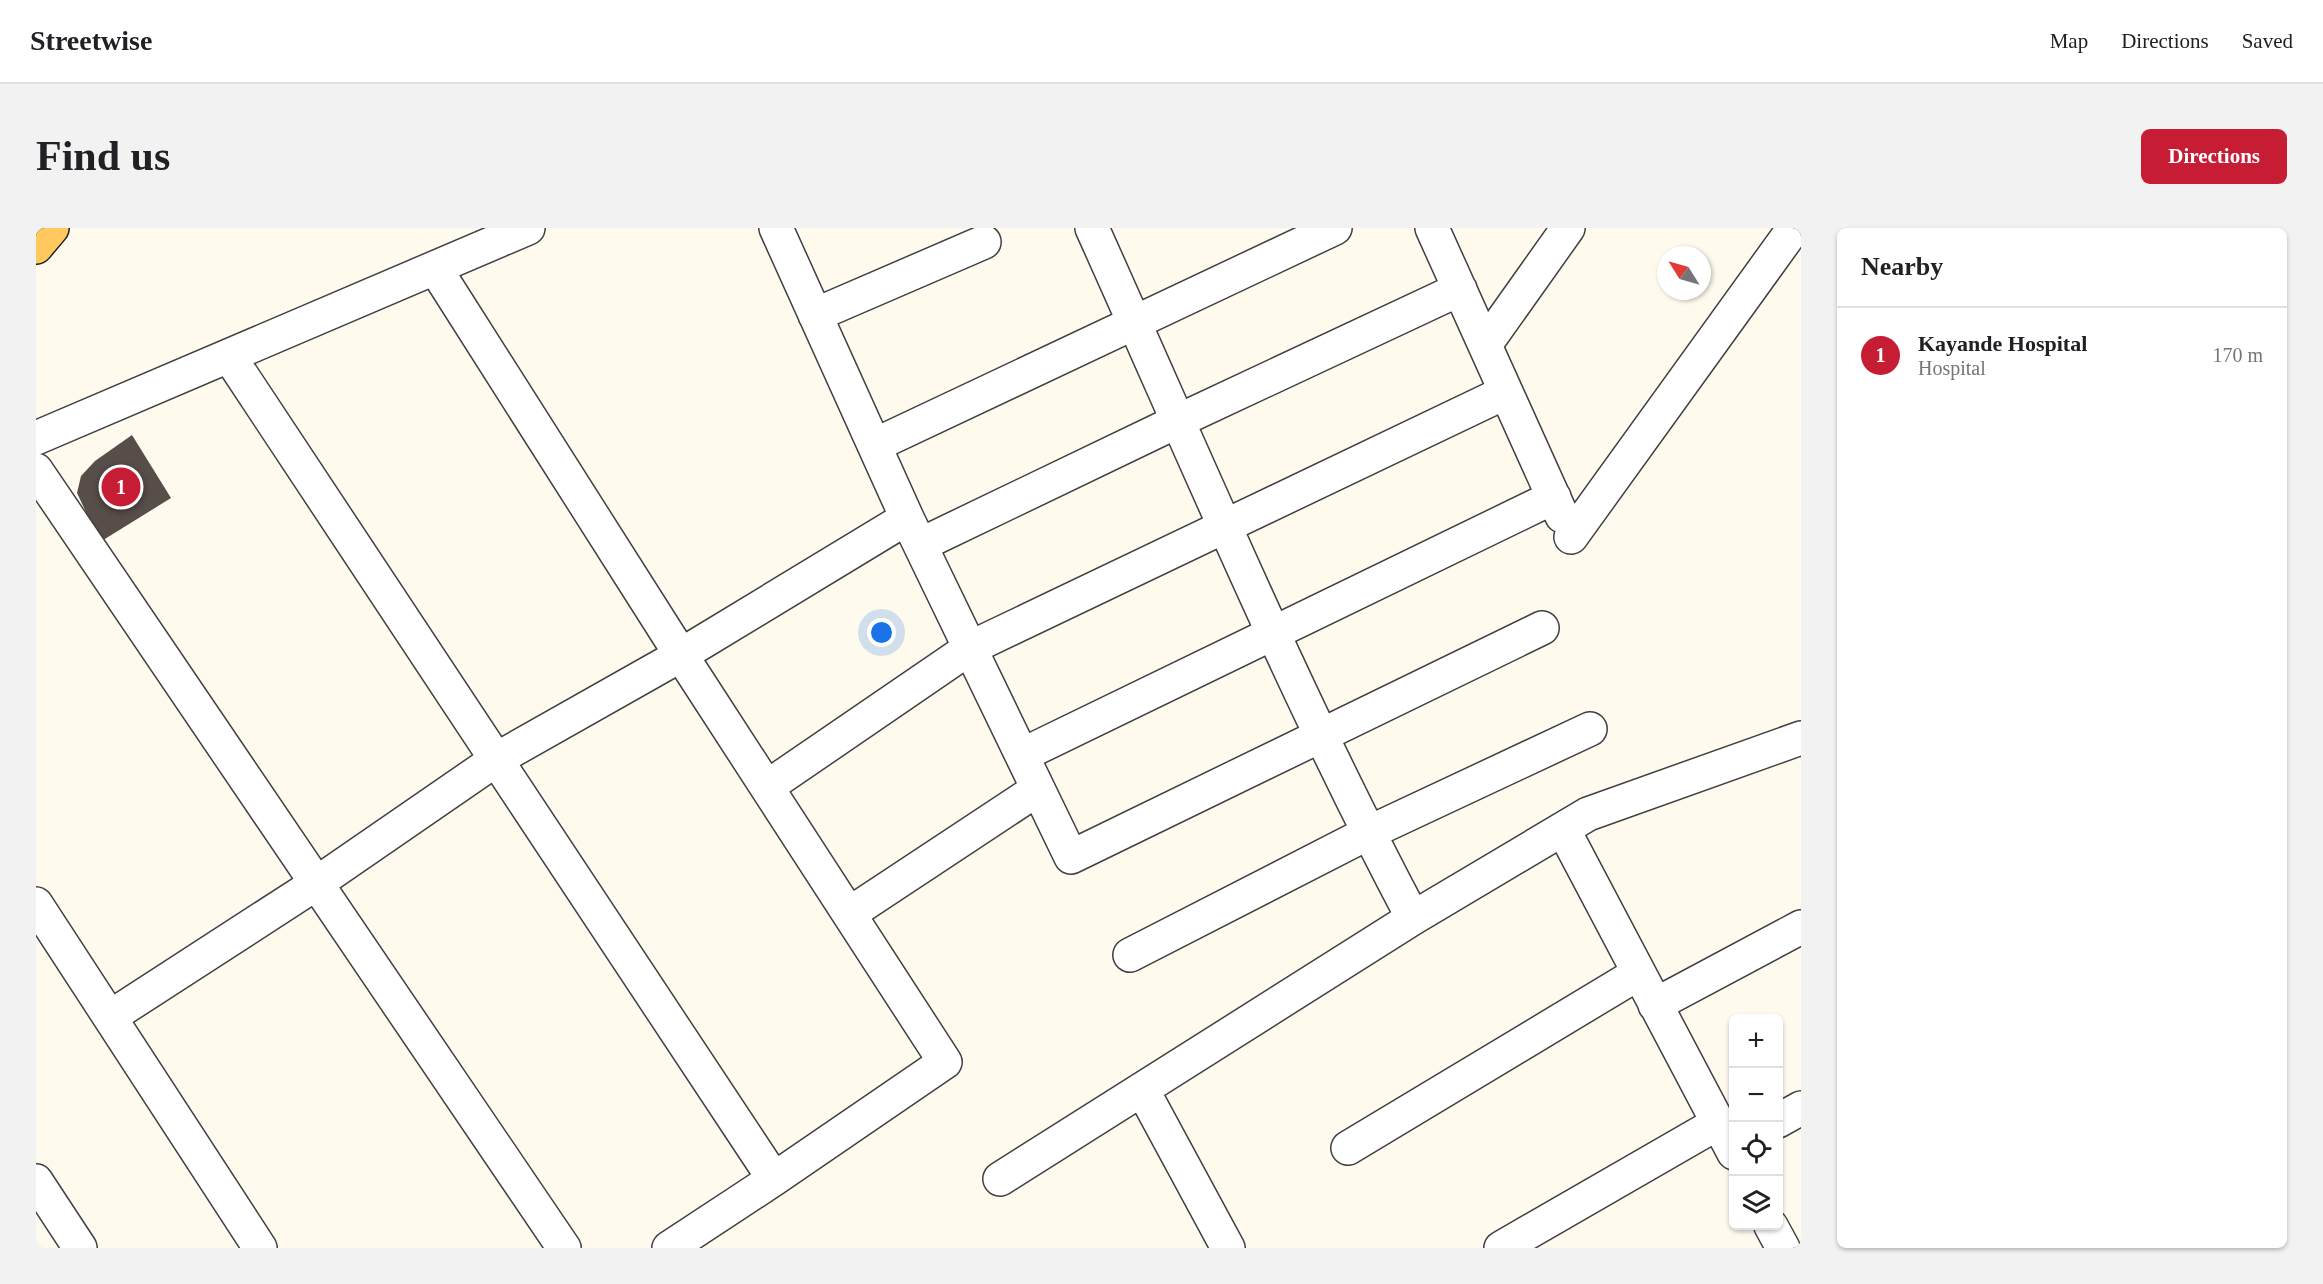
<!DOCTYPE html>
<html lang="en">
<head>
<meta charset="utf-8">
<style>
	:root { --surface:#fff; --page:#f2f2f2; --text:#202124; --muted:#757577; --line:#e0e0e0; --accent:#c61d35 }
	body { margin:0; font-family:"Times New Roman",serif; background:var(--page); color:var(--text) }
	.controls { position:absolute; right:18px; bottom:18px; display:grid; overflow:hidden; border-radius:9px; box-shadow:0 2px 4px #0004 }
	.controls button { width:54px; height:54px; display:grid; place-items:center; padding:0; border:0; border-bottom:2px solid var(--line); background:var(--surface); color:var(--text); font:30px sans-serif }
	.compass { position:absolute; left:1621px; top:18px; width:54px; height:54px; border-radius:50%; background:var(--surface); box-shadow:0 2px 4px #0004; rotate:307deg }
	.you { position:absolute; left:846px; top:405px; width:21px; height:21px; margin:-15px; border:4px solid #fff; border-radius:50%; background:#1a73e8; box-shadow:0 0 0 9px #1a73e833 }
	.badge { display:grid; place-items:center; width:39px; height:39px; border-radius:50%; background:var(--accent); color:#fff; font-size:20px; font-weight:700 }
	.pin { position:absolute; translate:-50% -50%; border:3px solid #fff; box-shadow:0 2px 6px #0006 }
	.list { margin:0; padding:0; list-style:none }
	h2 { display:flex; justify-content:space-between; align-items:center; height:78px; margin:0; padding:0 24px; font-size:26px }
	h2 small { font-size:20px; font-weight:400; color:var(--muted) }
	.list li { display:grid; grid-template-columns:39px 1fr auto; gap:18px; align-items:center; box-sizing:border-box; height:96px; padding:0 24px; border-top:2px solid var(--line) }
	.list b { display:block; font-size:22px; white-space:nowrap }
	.list p { margin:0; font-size:20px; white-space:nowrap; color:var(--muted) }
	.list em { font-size:20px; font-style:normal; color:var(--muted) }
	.icon { flex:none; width:33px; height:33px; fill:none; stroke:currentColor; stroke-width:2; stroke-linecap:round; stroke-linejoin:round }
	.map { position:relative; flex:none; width:1765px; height:1020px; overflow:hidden; border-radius:9px }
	header { display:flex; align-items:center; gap:36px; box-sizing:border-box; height:84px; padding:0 30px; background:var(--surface); border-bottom:2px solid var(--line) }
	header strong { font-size:28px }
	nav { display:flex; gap:33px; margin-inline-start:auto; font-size:21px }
	.intro { display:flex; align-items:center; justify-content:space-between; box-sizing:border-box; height:144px; padding:0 36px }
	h1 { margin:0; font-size:42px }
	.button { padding:15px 27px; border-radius:9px; background:var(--accent); color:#fff; font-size:21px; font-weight:700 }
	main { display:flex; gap:36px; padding:0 36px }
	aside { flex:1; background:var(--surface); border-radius:9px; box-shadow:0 2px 4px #0004 }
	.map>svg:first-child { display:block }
</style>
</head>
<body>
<header>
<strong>Streetwise</strong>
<nav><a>Map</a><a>Directions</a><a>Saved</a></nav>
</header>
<div class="intro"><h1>Find us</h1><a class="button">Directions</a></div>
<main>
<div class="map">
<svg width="1765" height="1020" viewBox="0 0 1765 1020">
	<rect width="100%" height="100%" fill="#fffaee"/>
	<path fill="#574d49" d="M96,207L135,270L64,314L41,265L45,248L59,233Z"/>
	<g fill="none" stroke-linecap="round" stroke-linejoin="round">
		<g stroke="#404040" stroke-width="36">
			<path id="minor" d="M740,0L871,290L1035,629L1506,400
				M1056,0C1160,231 1258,466 1377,690L1552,586L1765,510
				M1396,0L1526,288
				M399,40L645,427L909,834L738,951L633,1020
				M779,87L948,14
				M1449,117L1532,0
				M193,128L738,951
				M0,210L492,0
				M839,217L1299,0
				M0,242L528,1020
				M1535,309L1758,0
				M884,317L1142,193L1424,61
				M986,527L1518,269
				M731,559L934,420L1470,164
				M1527,601L1698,925
				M0,676L224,1020
				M813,686L1002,561
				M1094,727L1332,605L1554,501
				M1619,777L1765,699
				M74,789L281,655L461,531L645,427L871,290
				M1106,861L1192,1020
				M1742,893L1765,880
				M1312,920L1603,745
				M964,951L1377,690
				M0,953L44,1020
				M1735,998L1747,1020
				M1465,1020L1682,895"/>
		</g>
		<g stroke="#1e1e1e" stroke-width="36">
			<path id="major" d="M0,19L16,0"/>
		</g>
		<use href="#minor" stroke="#fff" stroke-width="33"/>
		<use href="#major" stroke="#ffc95e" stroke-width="33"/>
	</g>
</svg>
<div class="controls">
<button>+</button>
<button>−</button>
<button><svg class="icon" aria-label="locate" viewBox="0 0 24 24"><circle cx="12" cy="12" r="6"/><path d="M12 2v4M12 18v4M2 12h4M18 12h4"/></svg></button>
<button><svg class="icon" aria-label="layers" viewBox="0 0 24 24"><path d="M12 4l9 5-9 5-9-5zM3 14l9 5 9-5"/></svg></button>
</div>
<svg class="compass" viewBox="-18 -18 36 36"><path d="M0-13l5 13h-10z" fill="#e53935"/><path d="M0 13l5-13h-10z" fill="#757577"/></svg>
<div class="you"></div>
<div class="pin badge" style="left:85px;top:259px">1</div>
</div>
<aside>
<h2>Nearby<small></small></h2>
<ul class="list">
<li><span class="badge">1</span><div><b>Kayande Hospital</b><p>Hospital</p></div><em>170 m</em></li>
</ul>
</aside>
</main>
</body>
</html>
